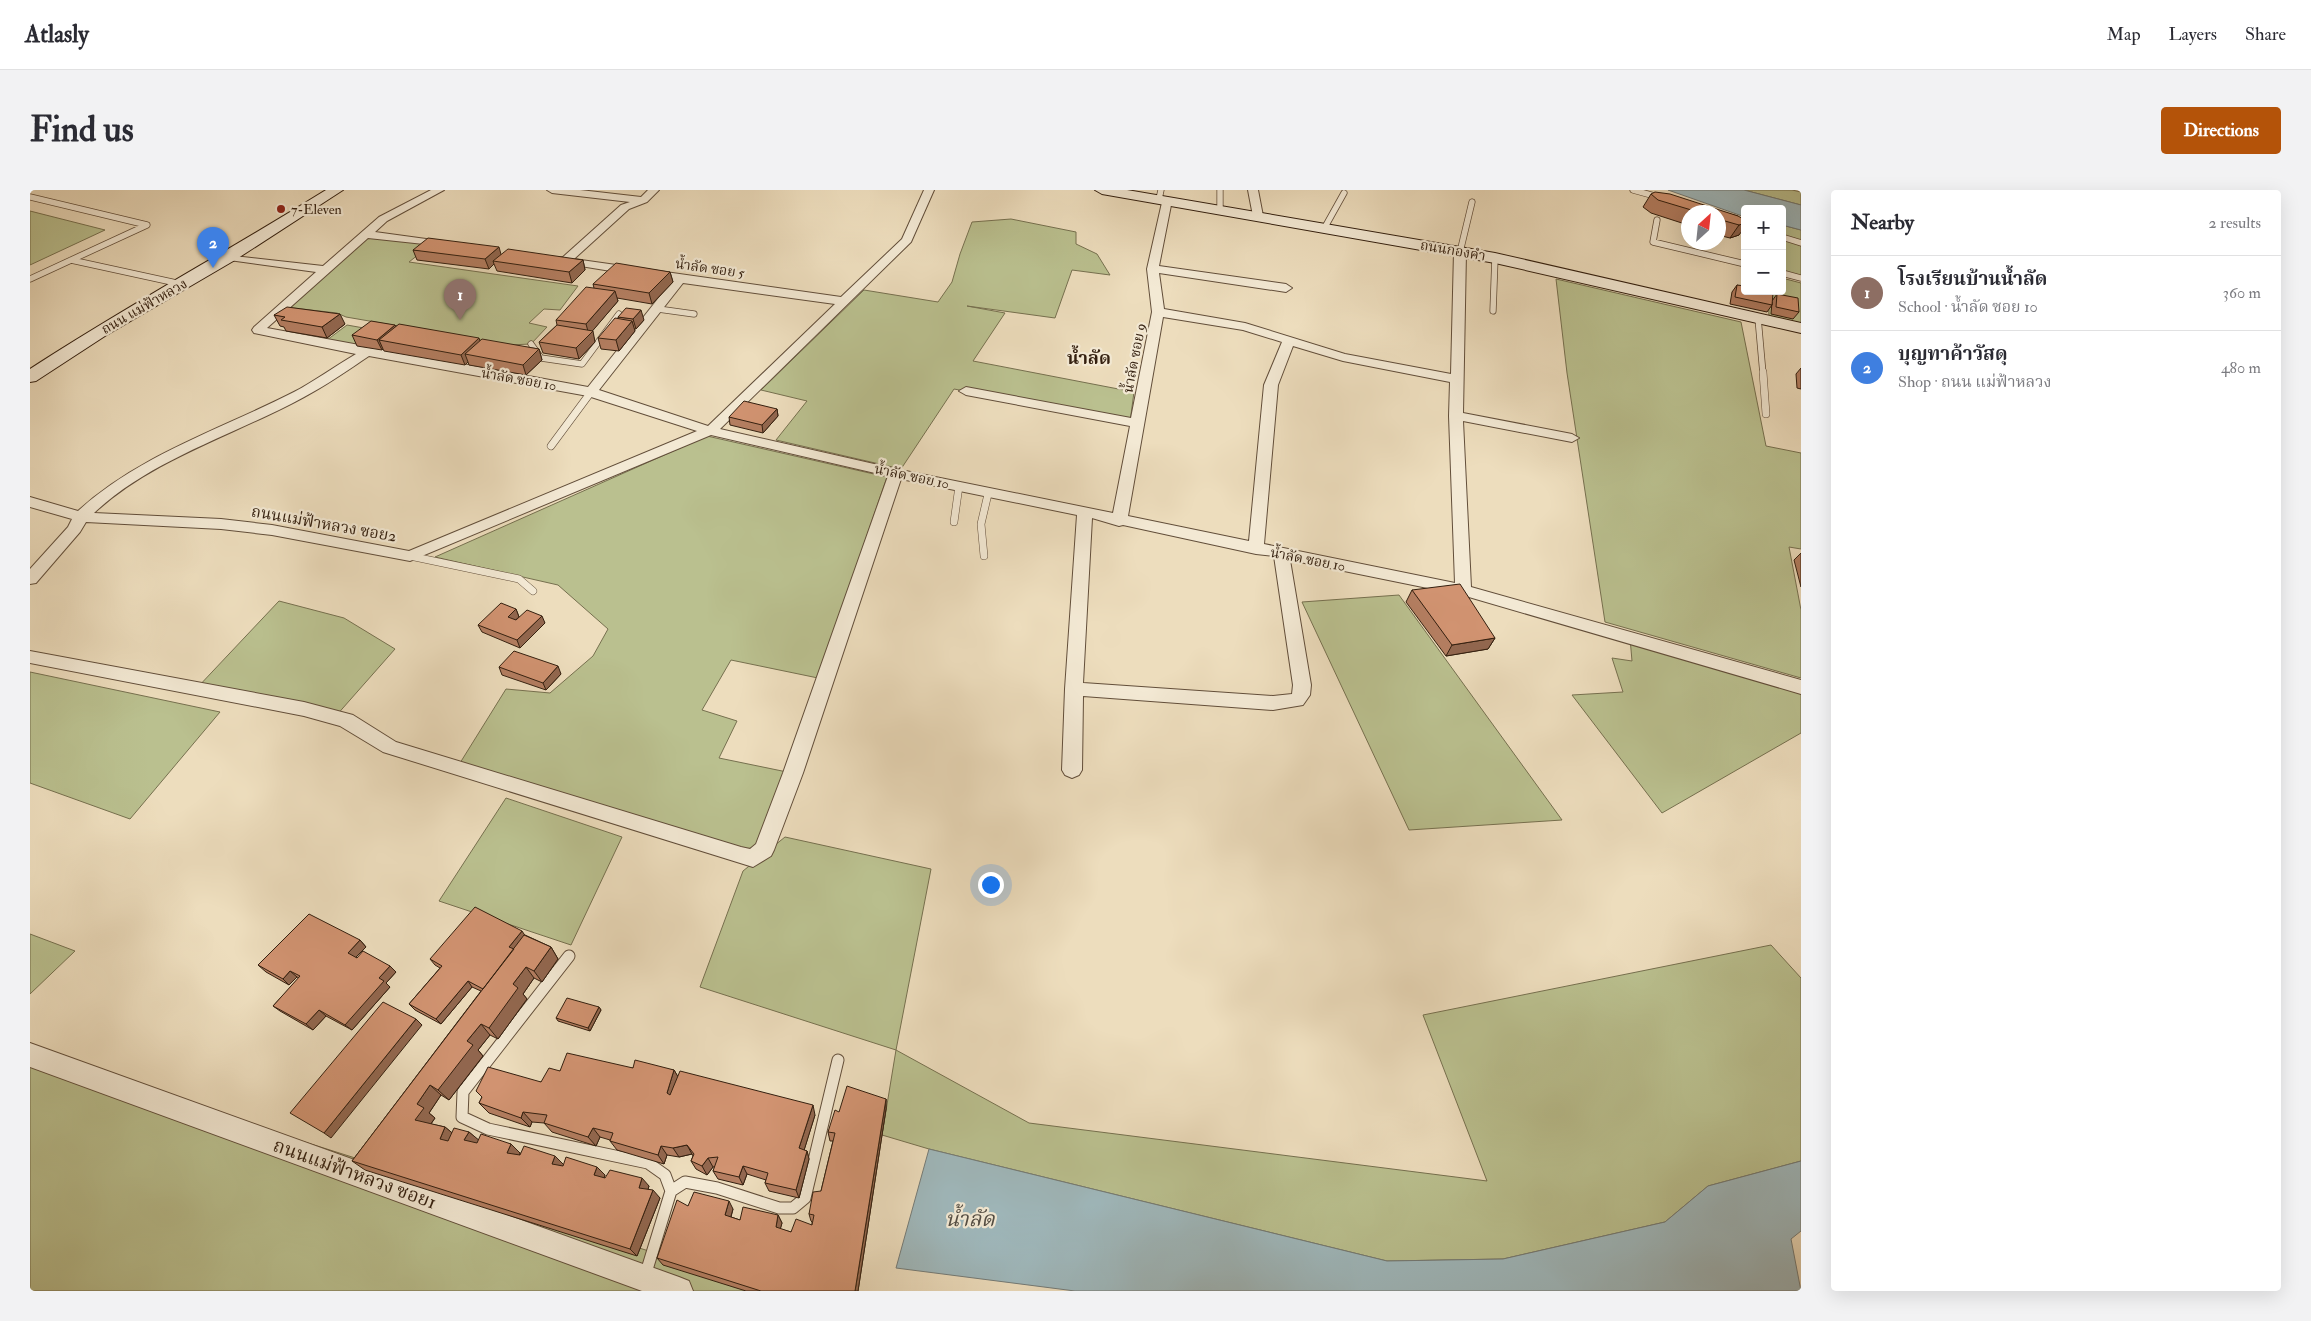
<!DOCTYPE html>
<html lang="en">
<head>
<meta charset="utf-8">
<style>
	:root { --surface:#fff; --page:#f2f2f3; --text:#2b2b33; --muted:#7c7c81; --line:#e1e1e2; --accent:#b45309 }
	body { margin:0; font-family:"IM FELL Double Pica","Noto Serif Thai",serif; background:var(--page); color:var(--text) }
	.controls { position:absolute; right:15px; top:15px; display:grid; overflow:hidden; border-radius:5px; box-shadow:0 5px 20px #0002 }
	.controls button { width:45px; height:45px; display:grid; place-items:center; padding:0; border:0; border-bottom:1px solid var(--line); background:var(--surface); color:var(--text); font:25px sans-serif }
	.compass { position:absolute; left:1651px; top:15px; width:45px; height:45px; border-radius:50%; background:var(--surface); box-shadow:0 5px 20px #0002; rotate:27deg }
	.you { position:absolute; left:960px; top:694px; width:18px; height:18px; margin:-12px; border:4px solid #fff; border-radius:50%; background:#1a73e8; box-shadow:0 0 0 8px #1a73e833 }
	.badge { display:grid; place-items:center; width:32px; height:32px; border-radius:50%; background:var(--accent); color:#fff; font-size:16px; font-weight:700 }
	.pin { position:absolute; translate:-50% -41px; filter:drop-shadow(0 1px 2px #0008) }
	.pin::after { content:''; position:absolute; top:26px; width:18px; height:15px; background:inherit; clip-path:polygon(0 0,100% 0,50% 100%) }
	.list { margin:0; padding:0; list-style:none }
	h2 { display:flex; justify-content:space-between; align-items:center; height:65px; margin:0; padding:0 20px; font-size:21px }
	h2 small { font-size:16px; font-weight:400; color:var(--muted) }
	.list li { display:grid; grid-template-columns:32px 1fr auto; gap:15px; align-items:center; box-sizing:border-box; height:75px; padding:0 20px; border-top:1px solid var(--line) }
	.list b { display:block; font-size:19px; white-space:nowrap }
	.list p { margin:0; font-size:16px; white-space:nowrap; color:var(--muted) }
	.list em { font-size:16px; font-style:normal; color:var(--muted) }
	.map { position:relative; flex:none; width:1771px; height:1101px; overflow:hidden; border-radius:5px }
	header { display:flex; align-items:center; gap:30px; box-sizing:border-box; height:70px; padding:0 25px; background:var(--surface); border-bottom:1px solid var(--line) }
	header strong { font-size:24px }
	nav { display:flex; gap:28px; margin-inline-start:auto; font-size:18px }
	.intro { display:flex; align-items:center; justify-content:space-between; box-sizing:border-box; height:120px; padding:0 30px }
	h1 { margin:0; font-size:35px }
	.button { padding:12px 22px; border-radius:5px; background:var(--accent); color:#fff; font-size:18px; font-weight:700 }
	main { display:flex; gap:30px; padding:0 30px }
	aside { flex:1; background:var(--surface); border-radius:5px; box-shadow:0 5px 20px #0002 }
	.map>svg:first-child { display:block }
</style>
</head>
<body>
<header>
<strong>Atlasly</strong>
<nav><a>Map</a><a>Layers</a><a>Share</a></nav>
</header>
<div class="intro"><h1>Find us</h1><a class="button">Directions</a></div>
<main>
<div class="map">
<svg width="1771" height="1101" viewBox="0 0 1771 1101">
	<rect width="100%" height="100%" fill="#edddbd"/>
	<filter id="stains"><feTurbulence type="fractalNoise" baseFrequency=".004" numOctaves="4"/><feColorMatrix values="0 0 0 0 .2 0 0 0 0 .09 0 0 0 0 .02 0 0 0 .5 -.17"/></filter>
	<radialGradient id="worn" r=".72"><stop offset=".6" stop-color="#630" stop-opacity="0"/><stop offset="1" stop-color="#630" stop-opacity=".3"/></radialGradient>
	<path fill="#bac08f" stroke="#76704f" d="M1714,0H1762L1771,2V15Z
		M0,21L75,40L0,75Z
		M981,29L1046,42V54L1067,64L1080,85L1042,80L1025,128L937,116L975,123L943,171L1104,202L1100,232L924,199L871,279L746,250L777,211L731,200L834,100L908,112L922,92L930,64L942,32Z
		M1752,35L1771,40V88L1752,83Z
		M335,44L403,53L379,72L548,96L530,120L514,119L499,133L517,137L501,154L479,155L316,127L307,123L254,117Z
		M1752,88L1771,93V134L1739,127L1738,101H1752Z
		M1526,89L1711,132L1736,256L1771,263V359L1759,357L1771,420V488L1575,432L1537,183Z
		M317,135L345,140L326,156L297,150Z
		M677,246L857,287L788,488L701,470L672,520L707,531L689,568L757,582L727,658L702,659L430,573L476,499L520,503L563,466L578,439L528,395L405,367Z
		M1369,405L1532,630L1379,640L1272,412Z
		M249,411L314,428L365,459L305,527L166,499Z
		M1600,448L1771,497V543L1632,623L1542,505L1593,502L1582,468L1602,471Z
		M0,482L190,522L100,629L0,593Z
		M476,608L592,647L541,755L409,711Z
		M755,647L901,679L866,860L999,933L1457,991L1393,825L1741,755L1771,788V971L1678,996L1635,1032L1473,1069L1357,1071L899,959L852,945L866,860L670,797L713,681Z
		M0,744L45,761L0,804Z
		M0,865L745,1101H0Z"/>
	<path fill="#9fb8bc" stroke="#747b77" d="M1638,0H1714L1771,15V40L1752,35V19H1715V27Z
		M899,959L1357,1071L1473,1069L1635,1032L1678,996L1771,971V1041L1761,1049L1771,1101H1045L866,1078Z"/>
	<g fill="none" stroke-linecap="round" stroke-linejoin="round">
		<g stroke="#624e3a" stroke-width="7">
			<path id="lane-far2" d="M1190,0V19
				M1603,0L1632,8
				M0,7L117,35L0,89
				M1129,9L1131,0
				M1627,30L1623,52L1715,74
				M1295,37L1314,3
				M1752,47L1771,53
				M1430,62L1442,12
				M41,70L151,94
				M1752,83L1771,88
				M628,119L664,124
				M1463,121L1465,68
				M1728,128L1733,184
				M501,154L511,168L552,174L589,124"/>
		</g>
		<g stroke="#624e3a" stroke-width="8">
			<path id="lane-far1" d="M1733,182L1736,224
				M521,256L561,202
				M924,332L929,296
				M380,366L489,389L503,401
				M954,366L951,334L958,304"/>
		</g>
		<g stroke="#624e3a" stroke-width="13">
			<path id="lane" d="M539,766L433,902L432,927L458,939L618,973L635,985L641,1001L615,1086
				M641,1001L655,992L687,998L749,1018H763L775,1008L808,870"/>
		</g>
		<g stroke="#624e3a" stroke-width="2">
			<path id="street" d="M401,0H414L357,31L345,42L418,52L424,55L422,57L338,48L237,138L558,197L642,91L526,72L524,70L526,68L533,67L591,15L600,12L522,3L517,0H550L611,7L618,0H629L617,12L599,19L544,69L811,107L872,49L894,0H904L881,52L690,239L866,279L1083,323L1100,236L936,205L929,201L936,197L1101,228L1122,122L1117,79L1133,8L1137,7L1142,10L1129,76L1256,94L1262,98L1256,102L1129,83L1134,119L1215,133L1315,164L1421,184L1424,62L1430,59L1434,60L1436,62L1433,223L1542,244L1549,248L1542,252L1433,231L1441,397L1771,490V504L1432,405L1260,370L1281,495L1280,505L1273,515L1243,520L1053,506L1052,580L1049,585L1042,588L1035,585L1032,580L1035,499L1047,325L871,289L773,583L744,660L741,666L723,677L353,562L310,536L274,526L0,473V461L274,512L323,525L366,552L711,657L720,659L726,654L753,583L858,286L681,245L380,371L242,345L191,339L56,332L50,342L6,393L0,394V379L38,337L42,329L0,317V307L48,321C109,265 192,239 264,202C285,191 305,176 326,164L224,143L222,140L224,137L286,82L199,70L193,67L195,65L293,76L349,27ZM653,93L805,114L678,236L569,200ZM1133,127L1213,140L1252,152L1234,195L1219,351L1098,326ZM1263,156L1313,171L1420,192L1419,226L1425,393L1234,354L1248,195ZM339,166L558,206L667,241L379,361L242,335L191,329L64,323C121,269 207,244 274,207C297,195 318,180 339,166ZM1062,328L1089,336L1093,335L1226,364L1244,366L1263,495L1262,504L1243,506L1053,493Z
				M1218,0H1228L1233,26L1232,28L1228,29L1223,26Z
				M0,853L649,1087L659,1091L663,1101H612L0,877Z"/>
		</g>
		<g stroke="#331f0f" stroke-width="2">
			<path id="secondary" d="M296,0H313L205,70L75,146L6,191L0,192V179C97,116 198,61 296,0Z
				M1065,0H1097L1465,63L1771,133V143L1465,73L1072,4Z"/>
		</g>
		<use href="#lane-far2" stroke="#f3e9d4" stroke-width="5.5"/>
		<use href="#lane-far1" stroke="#f3e9d4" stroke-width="7"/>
		<use href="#lane" stroke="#f3e9d4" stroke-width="11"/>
		<use href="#street" fill="#f3e9d4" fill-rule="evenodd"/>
		<use href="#secondary" fill="#f3e9d4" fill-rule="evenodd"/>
	</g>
	<path fill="#b47e61" stroke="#331f0f" d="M1621,4L1708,26L1709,45L1700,48L1688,45V22H1658V35L1621,23L1613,17Z
		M383,60L553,70L555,80L542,93L467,81L464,74L459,79L387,70Z
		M640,82L643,92L622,114L587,108L588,111L562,141L565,152L549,169L513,163L509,152L527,135L526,130L564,98L563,94Z
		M1707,95L1742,111L1747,104L1769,122L1763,129L1741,124L1742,112V115L1737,122L1700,114L1702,102Z
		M244,125L315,134L297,148L256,141L254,137L250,136Z
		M588,127L614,130L606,139H604L605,141L589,161L571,159L568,148L588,129Z
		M366,136L450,151L509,159L512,170L496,185L439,175L438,172L435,175L354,161L353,159L352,160L327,156L322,145Z
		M1771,178V199L1767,198L1766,184Z
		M747,219L748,226L733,243L700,235L699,227Z
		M1771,363V397L1764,370Z
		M1382,400L1465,448L1458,459L1416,466L1376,412Z
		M486,419L489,427L515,433L490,458L452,442L448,435Z
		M469,477L531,484L516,500L472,485Z
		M495,745L521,757L528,769L512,792L504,788L493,804L497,809L468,849L460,845L448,860L453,866L419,910L411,905L399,923L405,928L401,934L415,937L422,943L439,942L448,950L481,954L490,963L534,975L575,985L574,988L619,996L618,999L630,1008L607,1066L335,980L322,971L451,801L442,797L411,834L385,820L379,814L410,778L405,775L400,769Z
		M330,750L336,757L326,767L360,776L366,782L356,793L360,797L322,840L296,826L283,840L250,821L243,816L269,788L267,787L259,795L236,782L228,775Z
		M569,817L571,820L560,841L528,831L526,828Z
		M603,878L644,880L648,887L785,925L774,960L777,961L779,969L769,1008L739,1001L735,993L736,990L717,984L713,995L688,989L683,981L685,977H683L677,985L666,979L661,971L663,966L662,964L649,967L637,965L634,974L587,960L580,951V950L570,947L566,956L522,942L514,933L502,932L500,937L459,923L449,913L452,907L446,901L511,892L530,881Z
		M856,909V919L828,1101H716L633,1075L627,1068L658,1016L703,1019L701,1027L710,1030L748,1025L752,1033L750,1039L761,1042L782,1035V1032L781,1031L779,1024L791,1001L803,951H800L798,942L809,922Z"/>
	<path fill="#92674f" stroke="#331f0f" d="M1715,33V37L1709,45L1700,48L1709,35Z
		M469,57L472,68L463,71L464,74L459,79L455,69Z
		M553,70L555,80L542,93L539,82Z
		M640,82L643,92L622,114L619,103Z
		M585,101L588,111L559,145L556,134Z
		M611,120L614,130L606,139L603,129Z
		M310,124L315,134L297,148L292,137Z
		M602,131L605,141L589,161L586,150Z
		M365,135L370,146L349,150L353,159L352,160L347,150Z
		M563,141L565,152L549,169L546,158Z
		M449,148L453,159L435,164L438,172L435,175L431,165Z
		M509,159L512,170L496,185L493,175Z
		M747,219L748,226L733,243L732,235Z
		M486,419L489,427L481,434L478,427Z
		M512,426L515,433L490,458L487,450Z
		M1465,448L1458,459L1416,466L1422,455Z
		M528,476L531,484L516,500L513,493Z
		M492,741L496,747L458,805L479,757Z
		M330,750L336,757L324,769L318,763Z
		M521,757L528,769L512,792L504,781Z
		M360,776L366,782L356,793L360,797L322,840L315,835L349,788Z
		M496,777L504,788L493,804L497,809L468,849L459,838L483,794Z
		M260,781L267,787L259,795L253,789Z
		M438,791L442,797L411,834L406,829Z
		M569,817L571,820L560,841L558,838Z
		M289,820L296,826L283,840L276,834Z
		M386,829L392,835L301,948L294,943Z
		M451,834L460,845L448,860L453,866L419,910L408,900L437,851Z
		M644,880L650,890L642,913L637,903Z
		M400,895L411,905L399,923L405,928L397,939L385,930L387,914Z
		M856,909V919L828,1101H825Z
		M783,915L785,925L772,967L769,958Z
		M493,922L502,932L500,937L491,928Z
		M415,937L426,946L421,958L410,949Z
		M563,938L570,947L566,956L558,947Z
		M439,942L450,951L445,959L434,950Z
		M481,954L490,963L487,972L477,963Z
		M657,955L662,964L649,967L643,958Z
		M631,956L637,965L634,974L628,965Z
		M777,961L779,969L769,1008L766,1000Z
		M525,966L534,975L531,982L522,974Z
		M678,968L683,977L677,985L672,976Z
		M713,976L717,984L713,995L709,987Z
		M567,977L575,985L572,993L564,985Z
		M612,988L619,996L616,1006L609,998Z
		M623,1000L630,1008L607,1066L600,1059Z
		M699,1011L703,1019L699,1033L695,1025Z
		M748,1025L752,1033L749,1044L746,1037Z"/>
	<path fill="#d19371" stroke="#331f0f" d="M1625,2L1640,4L1708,26L1715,30V33L1709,35L1688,29V22H1668L1628,10L1621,4Z
		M398,48L469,57L455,69L383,60Z
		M478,59L553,70L539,82L463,71Z
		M586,73L640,82L619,103L563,94Z
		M1707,95L1715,96V101H1737L1743,103L1742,115L1705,107Z
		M556,97L585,101L556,134L526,130Z
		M1747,104L1768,108L1769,122L1746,117Z
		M257,117L310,124L292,137L251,130L255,127L244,125Z
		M596,118L611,120L603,129L588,127Z
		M585,128L602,131L586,150L568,148Z
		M341,131L365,135L347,150L322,145Z
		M369,134L449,148L431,165L349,150Z
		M527,135L563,141L546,158L509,152Z
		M452,149L509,159L493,175L435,164Z
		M714,211L747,219L732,235L699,227Z
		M1430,394L1465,448L1422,455L1382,400Z
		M471,413L486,419L478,427L486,430L497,420L512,426L487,450L448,435Z
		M484,461L528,476L513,493L469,477Z
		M445,717L492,741L479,757L484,759L453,799L438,791L406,829L379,814L412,776L400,769Z
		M279,724L330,750L318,763L327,768L333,761L360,776L349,788L354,791L315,835L289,820L276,834L243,816L270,786L260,781L253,789L228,775Z
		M494,745L521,757L504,781L496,777L483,794L488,798L459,838L451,834L437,851L443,855L408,900L400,895L387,914L394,918L385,930L415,937L410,949L418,951L424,938L439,942L434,950L447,953L451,944L481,954L477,963L490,965L494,956L525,966L522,974L533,976L536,967L567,977L564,985L575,988L580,980L612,988L609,998L623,1000L600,1059L322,971Z
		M537,808L569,817L558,838L526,828Z
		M353,812L386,829L294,943L260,923Z
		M537,863L603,878L605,870L644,880L637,903L640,905L650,881L783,915L769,958L777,961L766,1000L735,993L738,983L713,976L709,987L683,981L688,967L678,968L672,976L661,971L664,964L657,955L643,958L631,956L628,965L580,951L583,943L563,938L558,947L514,933L517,925L493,922L491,928L449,913L452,907L446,901L458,877L511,892L519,878L530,881Z
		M817,896L856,909L825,1101H731L627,1068L647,1010L658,1016L664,1002L699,1011L695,1025L710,1030L713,1017L748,1025L746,1037L761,1042L766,1029L782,1035L784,1025L779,1024L783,1002L791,1001L805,943L798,942L805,920L809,922Z"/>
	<circle fill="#8f2418" stroke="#f3e9d4" stroke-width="2" cx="251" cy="19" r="5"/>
	<g text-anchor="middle" stroke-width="4.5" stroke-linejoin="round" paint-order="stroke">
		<g font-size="14" fill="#331f0f" stroke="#f3e9d4" text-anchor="start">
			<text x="261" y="24">7-Eleven</text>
		</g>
		<g font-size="14" fill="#331f0f" stroke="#f3e9d4">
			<text transform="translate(1423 60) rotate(10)" y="5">ถนนกองคำ</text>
			<text transform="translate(680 78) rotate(8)" y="5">น้ำลัด ซอย 5</text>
			<text transform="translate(114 116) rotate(-30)" y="5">ถนน แม่ฟ้าหลวง</text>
			<text transform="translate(1104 168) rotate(-79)" y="5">น้ำลัด ซอย 9</text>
			<text transform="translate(489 189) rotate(10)" y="5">น้ำลัด ซอย 10</text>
			<text transform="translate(882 286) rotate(12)" y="5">น้ำลัด ซอย 10</text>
			<text transform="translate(1278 369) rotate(11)" y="5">น้ำลัด ซอย 10</text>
		</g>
		<g font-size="16" fill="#331f0f" stroke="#f3e9d4">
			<text transform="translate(294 333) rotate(10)" y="6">ถนนแม่ฟ้าหลวง ซอย2</text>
		</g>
		<g font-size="18" font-weight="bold" fill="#331f0f" stroke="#f3e9d4">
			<text x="1059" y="174">น้ำลัด</text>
		</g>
		<g font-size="19" fill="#331f0f" stroke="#f3e9d4">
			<text transform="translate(325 983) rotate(20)" y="7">ถนนแม่ฟ้าหลวง ซอย1</text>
		</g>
		<g font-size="21" font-style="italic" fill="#534d43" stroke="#f3e9d4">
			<text x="940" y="1036">น้ำลัด</text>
		</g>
	</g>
	<rect width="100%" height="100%" filter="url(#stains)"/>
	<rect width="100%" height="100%" fill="url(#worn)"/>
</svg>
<div class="controls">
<button>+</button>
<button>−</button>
</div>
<svg class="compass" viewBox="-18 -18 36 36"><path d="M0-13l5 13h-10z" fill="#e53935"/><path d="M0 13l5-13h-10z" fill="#7c7c81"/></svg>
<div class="you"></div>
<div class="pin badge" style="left:430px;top:130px;background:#8d6e63">1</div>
<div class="pin badge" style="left:183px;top:78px;background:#3f7fe0">2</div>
</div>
<aside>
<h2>Nearby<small>2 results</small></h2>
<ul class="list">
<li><span class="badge" style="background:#8d6e63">1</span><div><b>โรงเรียนบ้านน้ำลัด</b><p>School · น้ำลัด ซอย 10</p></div><em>360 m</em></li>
<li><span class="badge" style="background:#3f7fe0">2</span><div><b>บุญทาค้าวัสดุ</b><p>Shop · ถนน แม่ฟ้าหลวง</p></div><em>480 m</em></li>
</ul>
</aside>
</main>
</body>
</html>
